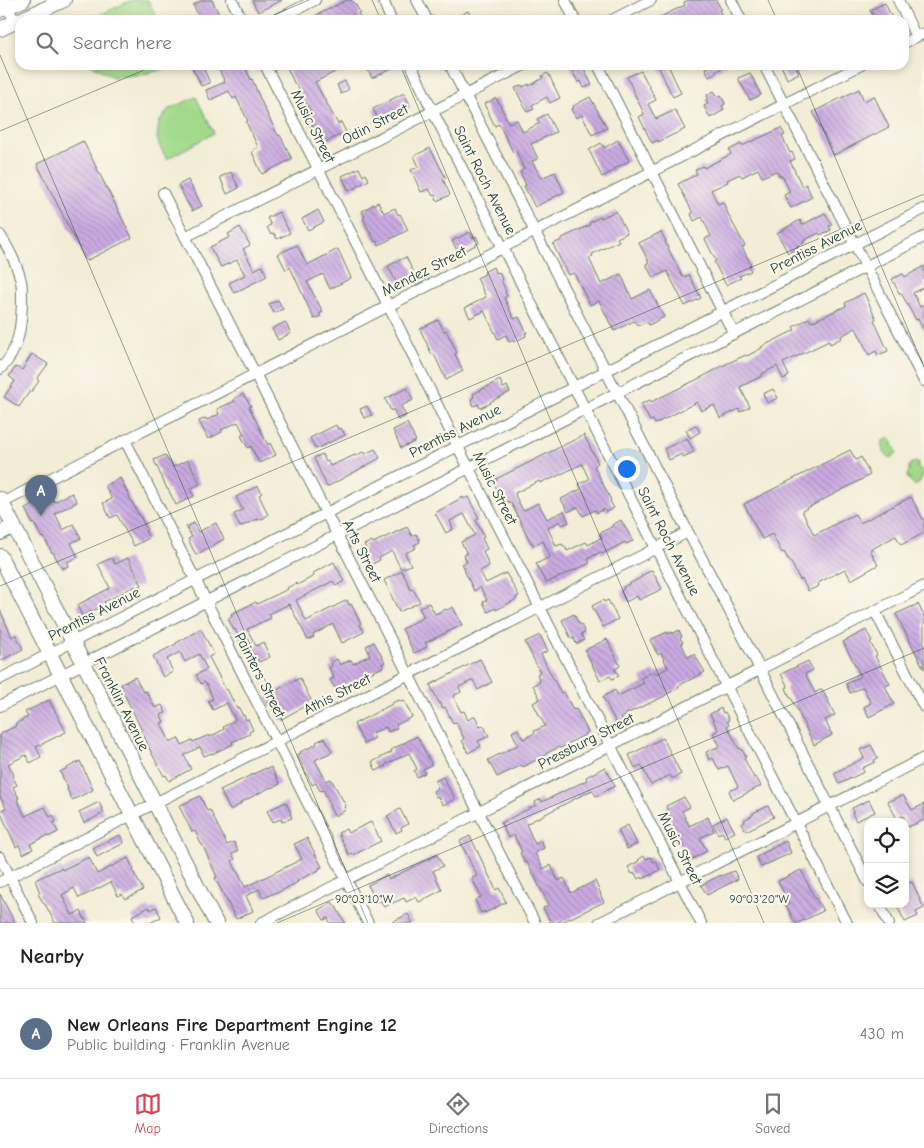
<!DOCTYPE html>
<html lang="en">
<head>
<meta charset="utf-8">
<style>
	:root { --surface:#fff; --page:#f6f6f6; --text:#222; --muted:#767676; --line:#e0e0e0; --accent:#d1495b }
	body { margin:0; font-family:"Comic Neue",sans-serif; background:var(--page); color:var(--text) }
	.controls { position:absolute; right:15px; bottom:15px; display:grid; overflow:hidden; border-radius:10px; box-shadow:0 2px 8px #0003 }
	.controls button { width:45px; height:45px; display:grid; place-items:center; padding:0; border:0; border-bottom:1px solid var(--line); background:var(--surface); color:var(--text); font:25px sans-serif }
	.you { position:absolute; left:626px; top:468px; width:18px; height:18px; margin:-12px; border:4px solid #fff; border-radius:50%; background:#1a73e8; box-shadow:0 0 0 8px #1a73e833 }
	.badge { display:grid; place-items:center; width:32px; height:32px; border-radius:50%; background:var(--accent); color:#fff; font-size:16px; font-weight:700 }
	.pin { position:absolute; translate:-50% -41px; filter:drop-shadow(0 1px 2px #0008) }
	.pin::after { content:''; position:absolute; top:26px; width:18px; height:15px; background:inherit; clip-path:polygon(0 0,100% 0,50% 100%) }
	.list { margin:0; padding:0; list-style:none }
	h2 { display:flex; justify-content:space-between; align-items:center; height:65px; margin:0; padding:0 20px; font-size:21px }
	h2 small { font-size:16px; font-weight:400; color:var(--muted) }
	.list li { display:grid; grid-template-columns:32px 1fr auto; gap:15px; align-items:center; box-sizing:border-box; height:90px; padding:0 20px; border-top:1px solid var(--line) }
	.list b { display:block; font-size:19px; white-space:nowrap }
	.list p { margin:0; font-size:16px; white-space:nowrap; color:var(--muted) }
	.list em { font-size:16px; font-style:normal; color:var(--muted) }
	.icon { flex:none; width:28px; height:28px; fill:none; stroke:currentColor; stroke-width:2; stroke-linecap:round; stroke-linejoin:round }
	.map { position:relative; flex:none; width:924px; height:923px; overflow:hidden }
	.search { position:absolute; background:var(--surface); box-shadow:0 2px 8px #0003; left:15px; right:15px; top:15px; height:55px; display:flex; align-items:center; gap:12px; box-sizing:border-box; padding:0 18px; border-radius:15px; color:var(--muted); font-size:19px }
	.sheet { height:155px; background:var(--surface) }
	nav { display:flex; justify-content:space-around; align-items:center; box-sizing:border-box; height:70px; border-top:1px solid var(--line); background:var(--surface); font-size:14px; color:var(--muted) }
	nav a { display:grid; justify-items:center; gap:2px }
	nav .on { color:var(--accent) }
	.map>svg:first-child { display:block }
</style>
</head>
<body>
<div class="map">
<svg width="924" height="923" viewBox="0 0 924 923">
	<defs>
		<pattern id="park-crowns" width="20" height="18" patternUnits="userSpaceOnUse" patternTransform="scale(1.25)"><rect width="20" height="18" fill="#a2d98b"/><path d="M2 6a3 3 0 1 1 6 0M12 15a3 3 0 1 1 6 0" fill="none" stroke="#8bbb79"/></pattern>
		<pattern id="building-back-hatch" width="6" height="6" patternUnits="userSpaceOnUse" patternTransform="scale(1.25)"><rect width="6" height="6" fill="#cbabe2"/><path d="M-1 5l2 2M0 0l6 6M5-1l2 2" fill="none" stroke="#a48cb8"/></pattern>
	</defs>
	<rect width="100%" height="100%" fill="#fbf7ec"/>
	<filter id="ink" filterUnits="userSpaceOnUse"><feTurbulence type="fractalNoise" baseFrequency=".02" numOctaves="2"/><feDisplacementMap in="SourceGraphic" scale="10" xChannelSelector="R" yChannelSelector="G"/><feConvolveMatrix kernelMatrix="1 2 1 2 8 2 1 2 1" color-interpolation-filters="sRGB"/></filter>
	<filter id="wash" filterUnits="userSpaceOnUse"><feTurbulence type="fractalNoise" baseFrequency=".0096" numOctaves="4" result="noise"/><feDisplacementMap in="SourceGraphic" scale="20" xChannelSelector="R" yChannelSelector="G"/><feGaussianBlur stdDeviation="1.12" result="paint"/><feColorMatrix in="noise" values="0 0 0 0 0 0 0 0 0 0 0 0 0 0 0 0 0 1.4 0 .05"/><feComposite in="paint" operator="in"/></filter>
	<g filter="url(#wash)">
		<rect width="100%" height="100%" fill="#f3edd7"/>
		<path fill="url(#park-crowns)" stroke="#608b60" d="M891,438L897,453L890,458C884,455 882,449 882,441Z
			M915,462L918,463V468L922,470C924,475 920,482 916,486L908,479L907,475L909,471V466L910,464Z"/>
		<path fill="#a2d98b" stroke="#608b60" d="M132,0H148L158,20H89Z
			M92,65H172L161,70L138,75L113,77Z
			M196,97L214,133L167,159L160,147L157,138L159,122L169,109Z"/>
		<g id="blocks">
			<path fill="url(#building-back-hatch)" d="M203,0H212L222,20H201L193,5Z
				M252,0H282L258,12Z
				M347,0H351L353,3L354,2L360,12L358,13L362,20H307Z
				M689,0H716L721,9L719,10L721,14L716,17L718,20H654L685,5L684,2Z
				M885,3L893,20H875L870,10Z
				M468,11L473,20H452Z
				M191,65H202L210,83L201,86L196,74H195Z
				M229,65H244L251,80L252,79L261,101L275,130L279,136L280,135L292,159L262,174L252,152L254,151L253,150L258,147L246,122L248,121L236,97L233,99L229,91L210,100L206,90L225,82L219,70Z
				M286,65H334L337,71L315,82L338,124L341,122L346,132L324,143L315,126H313L310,119L312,118L309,113L311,112L296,84L295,85Z
				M368,65H400L372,78L368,70L370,69Z
				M569,65H582L592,85L584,88L581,81L578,82Z
				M665,65H668L681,93L673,97L659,68Z
				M712,65H727L716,71V73L709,77L705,68Z
				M781,65H795L799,73L787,79Z
				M641,71L656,100L648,104L656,119L675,110L685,129L658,142V140L652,143L639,117L644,114L627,77Z
				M548,73L560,98L550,103L547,97L532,105L534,109L527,112L515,88L522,85L523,87L529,84V86L543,78L542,76Z
				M750,73L761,95L750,100L738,78Z
				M345,81L349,89L341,94L337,85Z
				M859,89L864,101L874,96L889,127L834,155L813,112Z
				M714,91L718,97L721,95L725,104L722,106L724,110L710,118L704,106L708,104L706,100L708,98L707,95Z
				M404,93L410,106L379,122L373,109Z
				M590,97L607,128L592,135L582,115L576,118L571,109L574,108L573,106Z
				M496,98L509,123L517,120L523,132L540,123L537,119L547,114L556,132L531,144L538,159L532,161L541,178L555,172L564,192L535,207L524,186L526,185L520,172L524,169L516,151L513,152L499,124L495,126L484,104Z
				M781,128L785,135L782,136L790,153L792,152L795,159L790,161L802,186L806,184L812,197L791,208L784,195L790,192L783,177L782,178L781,175L779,176L776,171L762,177L758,169L742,177L740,174L727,180L728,182L711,190L718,204L723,202L729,216L745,246L742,247L751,265L749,266L751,271L739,276L741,278L726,285L714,262L716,261L705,239L711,236L702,217L694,221L691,214L693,213L678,184L697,174L695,170L703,166L704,168L731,154L729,150L741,144L742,146Z
				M618,140L629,161L614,169L615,170L602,177L589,150L601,143L604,148Z
				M83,141L132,238L86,261L37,164Z
				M430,148L446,178L443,179L450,195L437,201L435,195L433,196L429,189L421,192L411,170L419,167L414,156Z
				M359,168L363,176L366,174L369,180L349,191L342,176Z
				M231,172L239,188L227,194L220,177Z
				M188,180L202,206L192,211L178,185Z
				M378,202L384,213L395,208L398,215L400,214L408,230L379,245L377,241L375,242L363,218L365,217L362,211Z
				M318,210L324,222L308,230L302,219Z
				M616,211L627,233L617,238L619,241L592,254L593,256L589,258L601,284L621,274L632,299L650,290L664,317L649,325L647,322L640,325L636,324L634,321L614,331L599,301L590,305L574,273L568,275L553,244L562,240V238L590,225L589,223L600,217L601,218Z
				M279,212L290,233L277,239L274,233L271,235L267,227L271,225L267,218Z
				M825,213L832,225L829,226L831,230L820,235L819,233L803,241L804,243L797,246L798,248L788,253L777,233L800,220L802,225Z
				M240,227L250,245L243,249L254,270L262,266L267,276L234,293L229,283L245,275L237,260L221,267L210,247L230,237L228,234Z
				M470,232L473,238L476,236L479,243L459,254L452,241Z
				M661,232L666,241L665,242L680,272L683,277L689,275L701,298L685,306L667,271L653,278L646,264L649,262L639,243Z
				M297,245L307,265L338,249L351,278L330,289L323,274L307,282L323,312L319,314L321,316L314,319L290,267L286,270L278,254Z
				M406,257L415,275L397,284L388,266Z
				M924,266V287L913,293L920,307L924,305V331L918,319L916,320L901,293H899L892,279L903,274L905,277Z
				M493,267L496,273L499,272L502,279L501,280L506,291L505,292L507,296L504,298L514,319L519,317L527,333H525L526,336L514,342L513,340L509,342L506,335L498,339L484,311L470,318L465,308L486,297L477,278L485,274L484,272Z
				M864,293L876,319L874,320L888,351L878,355L876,351L869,355L856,328L841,336L842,338L830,344L829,341L783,363L789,376L783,379L777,366L762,374V376L740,387L750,407L740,412L739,409L720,418L714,405L701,411L697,402L655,424L653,420L650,421L641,404L650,400L651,402L704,376L728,363L746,355L747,356L762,348L761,347L795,330L793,327L809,318L811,322L846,306L845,303Z
				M278,300L283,309L274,313L269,304Z
				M438,320L444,331L446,330L457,353L455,354L463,371L446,380L434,354L432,355L420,329Z
				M285,322L291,333L278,340L272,329Z
				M32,354L48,364L37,379L39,381L31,392L30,391L19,407L4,397L15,381L9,376L16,367L22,370Z
				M500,380L503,388L507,386L510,392L490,402L491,403L480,408L478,404L474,406L471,399L474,397L473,394Z
				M407,388L413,400L401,406L406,416L398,420L393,409L391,411L385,399Z
				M773,389L778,398L767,403L763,394Z
				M243,394L251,406L249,407L268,445L270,443L276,455L259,463L251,446L248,448L241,436L244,434L238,422L221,430L222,432L208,439L199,421L206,418L207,420L219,414L217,409L235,401L234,399Z
				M367,406L372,415L364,418L360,409Z
				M407,423L416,441L401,448L393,430Z
				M336,425L338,429L341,428L345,435L316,449L310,438Z
				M696,425L700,432L690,438L686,430Z
				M584,435L598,463L594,466L611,500L610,501L614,508L606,512L604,509L597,513L595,510L583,516L578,507L568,512L561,499L581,489L579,484L589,479L582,464L549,480L548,479L540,483L539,481L515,493L516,497L523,511L538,503L547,519L564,511L569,522L562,525L560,521L548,528L556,546L562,544L563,546H565L567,551L586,542L588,545L602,537L600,533L613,526L612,525L621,520L633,541L626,544L625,542L602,554L600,552L588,559L590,563L546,583L536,564L550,557L543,541L534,546L532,542L531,543L511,503H509L508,501L503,503L494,483L497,481L496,479Z
				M687,438L694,452L683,457L682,454L669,460L664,449Z
				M375,449L380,458L327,487L314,458L322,454L326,462L328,461L330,466L355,455V456L363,452L365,454Z
				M850,450L856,460L861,457L870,475L802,511L814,535L855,514L860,523L911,497L924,521V533L901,545L896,536L870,550L878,565L851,580L845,569L818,583L819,586L808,591L802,579L800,580L789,559H788L784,552L782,553L772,534L762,539L744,504Z
				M165,455L169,462H170L173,467L188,460L200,484L190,489L194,496L176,505L168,489H167L154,460Z
				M120,478L138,514H139L147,530L145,531L149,538L134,546L117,515L110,518L103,503L112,499L105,486Z
				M258,486L262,493L259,495L268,515L264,518L257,520V519L240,527L234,514L243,510L236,497Z
				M72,493L77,502L55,513L63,530L74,524L81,538L71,543L78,557L67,562L68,566L62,569L53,552L52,553L44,537L42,538L34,523L33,524L25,509L51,496L54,502Z
				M463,497L464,499L468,497L479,518L476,520L484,537L482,538L487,549L483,551L489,566L480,571L486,583L506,573L519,596L516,597L517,599L496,610V608L488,612L483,602L487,600L480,587L474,591L464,570L465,569L462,564L467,562L464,555L467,554L461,542L475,535L464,514L450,521L453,529L446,533L435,513Z
				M194,523L198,532L216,523L224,539L196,555L188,539L192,537L186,527Z
				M407,527L412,536L416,534L420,542L414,545L416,548L405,553L411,565L401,569L392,551L379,558L380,560L368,566L360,551L366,548L364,545L372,541L373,543Z
				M112,558L115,564L128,558L142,585L136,588L135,586L104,602L105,605L82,616L77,605L110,588L98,564Z
				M334,562L344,581L336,586L333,581L296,600L306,621L347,600L349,605L351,604L361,624H360L364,632L342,643L333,624L313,635L314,637L308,640L289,604L269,614L271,618L247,629L256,646L263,642L270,657L259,662L255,654L252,655L245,640L241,642L235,629L234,630L228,619L232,617L231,614L256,602L257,604L288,589L287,588L296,583L297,585L314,576L313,573Z
				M652,570L662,589L639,600L637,596L626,602L621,591L624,589L623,587L642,577L641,576Z
				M402,571L411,590L413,589L420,602L399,612L384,580Z
				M603,600L604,602L608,600L618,619L603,627L592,606Z
				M429,603L435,614L446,609L447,610L453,607L462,625L425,643L427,647L414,653L402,629L424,617L419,608Z
				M918,604L924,616V669L896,614Z
				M0,610L12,637L16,635L23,649L0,661Z
				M574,614L579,624H581L585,633L581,634L584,640L576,644L574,638L571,639L562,620Z
				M201,629L214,654L209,657L226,690L227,689L237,709L239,708L243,716L244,715L246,720L248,719L253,730L249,732L250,734L232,742L233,744L212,754V753L204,756L200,747L184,755L191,769L169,781L166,775L164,776L151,752L138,722L121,688L122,687L121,684L135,677L143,692L146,691L155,708L162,705L166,713L161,715L164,722L161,723L170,742L178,738L182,745L192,740L193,742L209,735L210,737L224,729L223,727L235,720L227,703L213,710L208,701L213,699L207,685L204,682L201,684L196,675L207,669L199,654L185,662L180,652L167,659L173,672L163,677L153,656L176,644V643Z
				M679,630L682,637L680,638L683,642L681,643L688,657L694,654L705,672L678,686L679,688L665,695V696L626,714L627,715L621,718L623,720L616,723L603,697L615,690L618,696L644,683L641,678L654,671L656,674L668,668L661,653L658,655L650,640L667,632L668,634L672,632V634Z
				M866,630L872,641L870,642L877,655L875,656L890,684L885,686L894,704L869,717L864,707L871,703L863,687L850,693L846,684L861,676L843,642Z
				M540,635L548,651L541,654L548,669L561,693L564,692L573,710L576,709L588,732L585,734V735L569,743V744L560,748L559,747L547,753V754L523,767L522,765L497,777L488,760L518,745L512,732L518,729L523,739L535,733L534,731L545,726L533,703L540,699L533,685L540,682L537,674L540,672L525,642Z
				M607,639L620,666L615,669L619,676L612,679L610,676L600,681L585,650Z
				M374,642L385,662L382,664L383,667L368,674L369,676L359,681L358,679L339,687L338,686L335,688L330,680L334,678L329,668L332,666L331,662L337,659L340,665L351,660L353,664L370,655L366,646Z
				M480,659L492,682L478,690L473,680L459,687L461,692L453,696L461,712L464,711L468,720L475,716L480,727L484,726L489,736L478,741L481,746L468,753L462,740L464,739L456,722L453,723L445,707L442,708L430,685Z
				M808,661L813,670L805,674L815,693L822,689L835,715L825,720L832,735L814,745L791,697H790L786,688L788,687L781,674Z
				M300,678L312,702L280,720L273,705L270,706L266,698L274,694L273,692Z
				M49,700L66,732L36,747L41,757L30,763L26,755L8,764L14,775L12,776L17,785L13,787L19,798L17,799L25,816L45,807L50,817L53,815L56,822L53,823L58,832L48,837L47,836L30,844L33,849L23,854L19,845L16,847L0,811L6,808L0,797V734L16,726L15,724L28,717L25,712Z
				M399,700L400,701L404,700L412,717L396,725L397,728L388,732L386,727L372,733L375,738L364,744L354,724L392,704V703Z
				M721,708L723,713L725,712L729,720L727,721L729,725L727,726L739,749L741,748L746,757L744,758L754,778L756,777L761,786L733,800L729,791L738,787L728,766L719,770L713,758L709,760L706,752L720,746L713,733L718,730L710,714Z
				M417,736L431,763V765L423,769L425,773L417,777L414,771L417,769L409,753L385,765L386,766L376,771L372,762L392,752L391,750Z
				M325,738L332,752L315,760L326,781L331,779L346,806L344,807L346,810L334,816L329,805L330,804L323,790L320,791L316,783L312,785L297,755L301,753L300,752L317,744L316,742Z
				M663,738L681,774L672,779L670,775L651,785L641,765L635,768L629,755Z
				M871,745L878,758L874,760L875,762L862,768L864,772L839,784L834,773L864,758L860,750Z
				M80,761L93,790L72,800L67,789L68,788L60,772Z
				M271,767L280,784L271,788V787L240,803L241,804L230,810L220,790L266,768L267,769Z
				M605,767L615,786L596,796L592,790L526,824L535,844L541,841L544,848L535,853L543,869L551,865L558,881L564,878L571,893L595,881L601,894H600L604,902L562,922L561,920L556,923H551L543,908L549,905L529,866L527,862L525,863L520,853L522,852L514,835L508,838L501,823L536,805L535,802L541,799L542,802L587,780L586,777Z
				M443,777L455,799L443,805L438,797L435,796L433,791L438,788L435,781Z
				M903,795L912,810L924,804V820L908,827L903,816L897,819L888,802Z
				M200,796L207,811L210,810L227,845L234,842L238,851L232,854L235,859L232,861L245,887L302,859L294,844L307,838L322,867L319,868V870L297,881L298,882L277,893L276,892L264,898L259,889L246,896L253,911L236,919L215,878L217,877L202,844H201L195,831L192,832L179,806Z
				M684,797L690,807L682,811L689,826L708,817L714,831L700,838L707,851L691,860L684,846H683L682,844L680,845L671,827L673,826L670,821H671L667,812L668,811L666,806Z
				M869,800L875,812L856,821L852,813L854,812L852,808Z
				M99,802L104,813L84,823L79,812Z
				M286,802L291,813L290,814L292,818L282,822L281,819L273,822L267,811Z
				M768,806L774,817L746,831L742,824L745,822L744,820L753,815V813Z
				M400,809L408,824L401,828L402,830L396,833L387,816Z
				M727,817L735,832L725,837L722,832L718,834L713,824Z
				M371,822L381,841L353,855L352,853L349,855L338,833L346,829L348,833Z
				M628,825L637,844L627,849L618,830Z
				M120,835L124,843L97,857L93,848Z
				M470,836L496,890L499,888L506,902L485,913V911L481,913L475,900L481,897L472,878L477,876L460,841Z
				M786,841L791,853L761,867L756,857Z
				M437,855L443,866L433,871L442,890L419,902L416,897L406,902L404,898L384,907L381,901L379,902L374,894L373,895L368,885L387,875L389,879Z
				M644,856L646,859L651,857L654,862L656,861L660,870L643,879L642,877L638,879L635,873L632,874L628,867L639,861L638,860Z
				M89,857L97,874L128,858L134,870L133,871L143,890L125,899L122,894L118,896L111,882L79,898L74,888L62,895L72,915L81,911L87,923H55L45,904H44L38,894L40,893L35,880L61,868L62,870Z
				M801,870L815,898H816L823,911L798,923H795L786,905L789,904L778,881Z
				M734,871L738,879L707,895L701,885L721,875V876Z
				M912,882L924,908L916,912L918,916L905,922L896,904H905V885Z
				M0,894L15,923H0Z
				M332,902L334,905H335L345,923H330L328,918L324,920L318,910Z
				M149,907L150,910L156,907L161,917L150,923H135L132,916Z
				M408,914L413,923H390Z"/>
		</g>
	</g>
	<g filter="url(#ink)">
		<use href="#blocks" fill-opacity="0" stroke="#697b6d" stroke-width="1"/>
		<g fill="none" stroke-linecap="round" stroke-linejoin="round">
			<g stroke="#697b6d" stroke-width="12">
				<path id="street" d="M4,0L15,22
					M232,0L242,20
					M383,0L391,20
					M417,0L427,20
					M565,0L575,20
					M731,0L741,20
					M898,0L916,37
					M276,20L315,0
					M612,20L651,0
					M904,43L924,33
					M265,65L388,305L458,447L701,923
					M411,65L433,112L503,248L847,923
					M450,65L688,532L760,669L868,882
					M598,65L734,334
					M764,65L924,381
					M163,193L535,923
					M0,235C9,249 17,264 21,281C22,286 22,291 22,296C22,322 20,351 0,369
					M185,237L524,65
					M125,440L368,923
					M0,504L861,65
					M875,611L924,707
					M0,679L924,209
					M0,706L924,237
					M0,857L33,923
					M0,882L688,532
					M879,904L889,923
					M261,923L924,586
					M599,923L924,758"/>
			</g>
			<g stroke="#697b6d" stroke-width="16">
				<path id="secondary" d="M0,10L23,0
					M0,29L64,0
					M0,499L216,923
					M0,533L14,526
					M0,556L187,923"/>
			</g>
			<use href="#street" stroke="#fff" stroke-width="10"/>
			<use href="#secondary" stroke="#fff" stroke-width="14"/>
		</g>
	</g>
	<path fill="none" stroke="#1f3d34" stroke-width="1" stroke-opacity="0.45" d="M372,0L381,20M768,0L777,20M262,20L309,0M0,55L368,923M400,65L764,923M796,65L924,367M0,131L156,65M0,586L924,194M277,923L924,648"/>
	<g text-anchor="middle" stroke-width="4.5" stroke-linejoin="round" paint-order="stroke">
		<g font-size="15" fill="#1f3d34" stroke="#fbf7ec">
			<text transform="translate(375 124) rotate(-27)" y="5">Odin Street</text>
			<text transform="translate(313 126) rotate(63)" y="5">Music Street</text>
			<text transform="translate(485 180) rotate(63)" y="5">Saint Roch Avenue</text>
			<text transform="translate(816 247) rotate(-27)" y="5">Prentiss Avenue</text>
			<text transform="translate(424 271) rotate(-27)" y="5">Mendez Street</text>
			<text transform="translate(455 431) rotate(-27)" y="5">Prentiss Avenue</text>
			<text transform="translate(495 488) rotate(63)" y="5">Music Street</text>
			<text transform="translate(669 541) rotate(63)" y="5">Saint Roch Avenue</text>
			<text transform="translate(362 551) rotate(63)" y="5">Arts Street</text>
			<text transform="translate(94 614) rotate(-27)" y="5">Prentiss Avenue</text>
			<text transform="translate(260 675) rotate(63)" y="5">Painters Street</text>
			<text transform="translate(337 694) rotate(-27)" y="5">Athis Street</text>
			<text transform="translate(122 704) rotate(63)" y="5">Franklin Avenue</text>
			<text transform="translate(586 741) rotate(-27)" y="5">Pressburg Street</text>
			<text transform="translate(680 848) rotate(63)" y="5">Music Street</text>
		</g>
	</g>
	<g font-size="12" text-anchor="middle" fill="#1f3d34" stroke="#fbf7ec" stroke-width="4.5" stroke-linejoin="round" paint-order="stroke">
		<text x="364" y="903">90°03'10"W</text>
		<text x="759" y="903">90°03'20"W</text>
	</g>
</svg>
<div class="controls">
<button><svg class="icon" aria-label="locate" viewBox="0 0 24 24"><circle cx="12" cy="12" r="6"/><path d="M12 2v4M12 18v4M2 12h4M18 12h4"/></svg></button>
<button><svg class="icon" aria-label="layers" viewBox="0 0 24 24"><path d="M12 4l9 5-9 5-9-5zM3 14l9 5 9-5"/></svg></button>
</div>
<div class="you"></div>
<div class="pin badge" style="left:41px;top:516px;background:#5c6f8a">A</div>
<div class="search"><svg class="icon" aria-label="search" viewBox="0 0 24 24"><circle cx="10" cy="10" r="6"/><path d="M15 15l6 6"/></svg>Search here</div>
</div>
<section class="sheet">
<h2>Nearby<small></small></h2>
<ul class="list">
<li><span class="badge" style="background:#5c6f8a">A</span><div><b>New Orleans Fire Department Engine 12</b><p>Public building · Franklin Avenue</p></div><em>430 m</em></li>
</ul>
</section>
<nav>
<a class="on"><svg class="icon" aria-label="map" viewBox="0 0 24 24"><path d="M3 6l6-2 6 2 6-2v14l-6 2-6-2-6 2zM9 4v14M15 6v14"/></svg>Map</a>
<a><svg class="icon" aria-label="directions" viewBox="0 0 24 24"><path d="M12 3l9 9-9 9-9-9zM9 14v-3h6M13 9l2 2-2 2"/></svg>Directions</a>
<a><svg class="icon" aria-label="saved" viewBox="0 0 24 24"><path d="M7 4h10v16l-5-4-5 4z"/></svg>Saved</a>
</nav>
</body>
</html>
